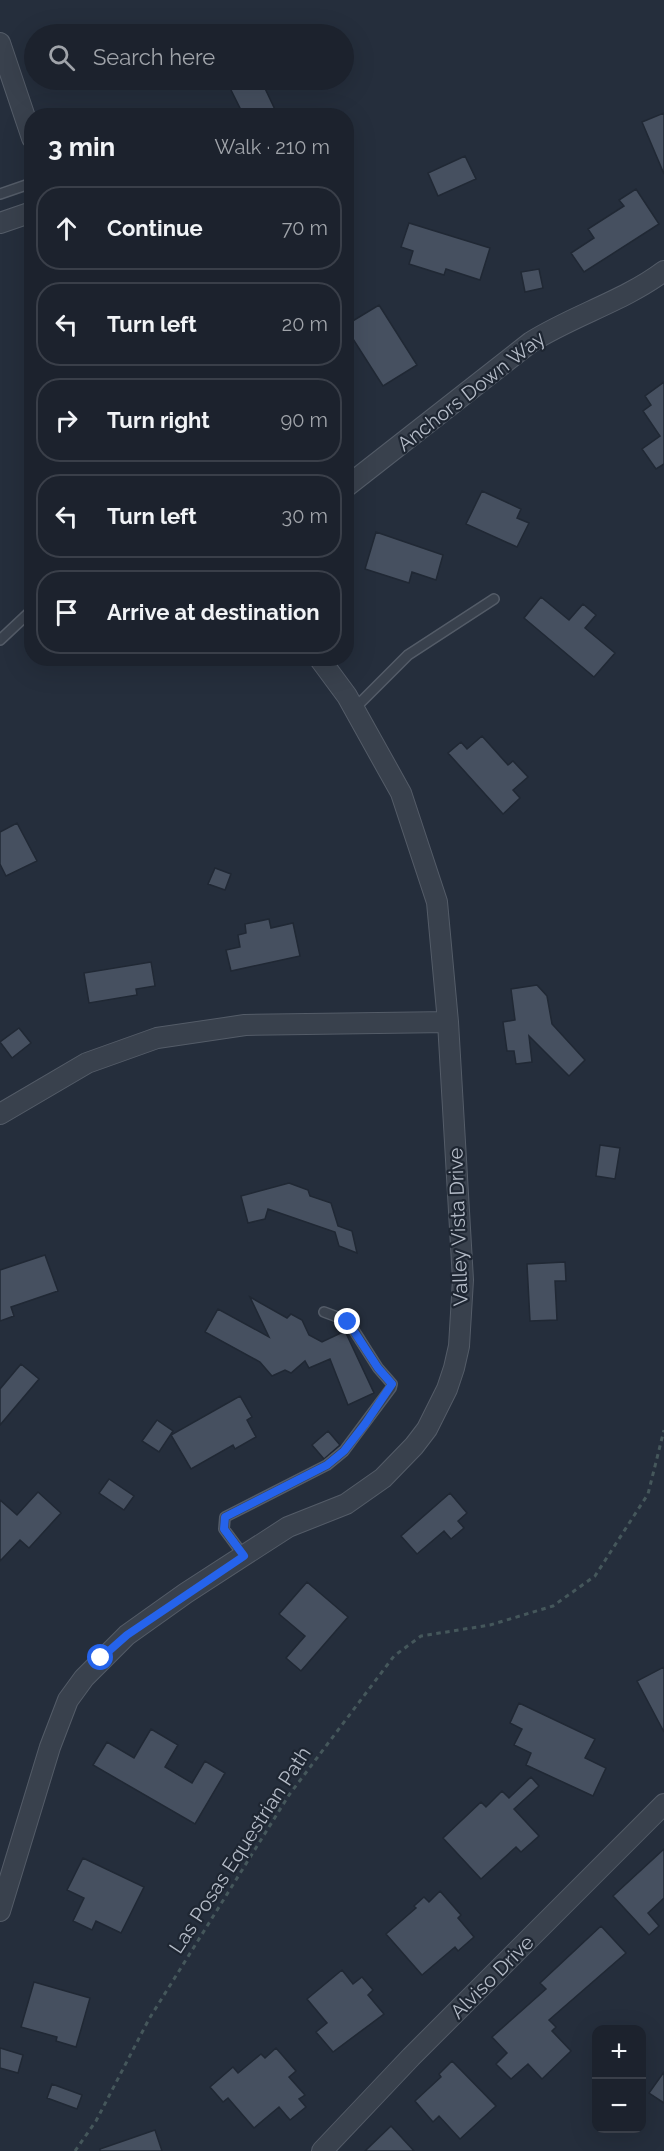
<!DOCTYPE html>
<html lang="en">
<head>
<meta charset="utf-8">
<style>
	:root { --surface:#1c222d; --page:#252a35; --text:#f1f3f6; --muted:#a0a4aa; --line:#3a3f49 }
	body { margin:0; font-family:Raleway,sans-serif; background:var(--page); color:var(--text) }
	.controls { position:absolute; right:18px; bottom:18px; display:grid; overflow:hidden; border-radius:12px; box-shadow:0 6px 24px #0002 }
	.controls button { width:54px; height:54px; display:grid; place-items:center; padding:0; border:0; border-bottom:2px solid var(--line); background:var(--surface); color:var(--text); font:30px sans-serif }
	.stop { position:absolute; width:18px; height:18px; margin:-14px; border:4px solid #2563eb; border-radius:50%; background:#fff }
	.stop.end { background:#2563eb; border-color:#fff; box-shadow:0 2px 6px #0008 }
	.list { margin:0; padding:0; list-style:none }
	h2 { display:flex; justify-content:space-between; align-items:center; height:78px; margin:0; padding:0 24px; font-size:26px }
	h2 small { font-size:20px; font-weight:400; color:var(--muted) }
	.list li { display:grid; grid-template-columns:39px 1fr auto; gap:18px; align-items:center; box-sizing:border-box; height:84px; margin:0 12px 12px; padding:0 12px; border:2px solid var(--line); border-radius:24px }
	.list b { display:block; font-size:22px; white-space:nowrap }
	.list em { font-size:20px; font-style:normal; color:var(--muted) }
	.icon { flex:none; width:33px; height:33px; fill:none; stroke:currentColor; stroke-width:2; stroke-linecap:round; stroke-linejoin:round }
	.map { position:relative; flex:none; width:664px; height:2151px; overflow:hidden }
	.search { position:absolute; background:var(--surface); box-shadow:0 6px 24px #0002; left:24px; top:24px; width:330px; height:66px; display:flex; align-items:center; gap:15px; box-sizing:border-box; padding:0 21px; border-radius:33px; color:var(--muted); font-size:22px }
	.panel { position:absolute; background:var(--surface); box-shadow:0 6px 24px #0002; left:24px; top:108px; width:330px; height:558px; border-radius:24px }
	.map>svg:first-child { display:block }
</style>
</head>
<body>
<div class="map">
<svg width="664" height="2151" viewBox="0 0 664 2151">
	<rect width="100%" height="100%" fill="#252e3c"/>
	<path fill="#465060" stroke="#202834" stroke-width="1.5" d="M226,80H261L278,116H258L256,111L244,116Z
		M664,113V174L642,122Z
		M465,156L476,179L438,196L428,173Z
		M636,189L659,224L584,272L571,253L594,238L588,229L624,206L619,200Z
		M409,223L490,248L480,280L446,269L444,275L409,264L413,251L401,247Z
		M539,269L543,288L525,292L521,272Z
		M379,305L417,365L383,386L346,328V325Z
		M664,382V464L656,469L642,449L660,436L643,411L651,405L645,396Z
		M482,491L521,509L517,518L529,523L517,547L466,524Z
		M376,532L443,555L436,580L412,572L409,583L365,569Z
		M541,597L569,620L583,604L596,615L585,628L615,653L594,677L524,618Z
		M482,736L508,765L513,761L528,777L513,790L520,798L503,814L448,753L461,742L467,749Z
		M17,823L37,861L6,876L0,864V832Z
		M215,868L231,874L225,890L208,884Z
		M269,919L271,928L293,923L300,956L231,971L226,950L240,947L238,935L246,933L245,924Z
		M151,962L155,986L136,989L137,995L89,1003L84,973Z
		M537,985L547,996L552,1024L585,1060L569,1076L529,1036L532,1062L516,1064L514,1051H507L503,1022L515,1020L511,989Z
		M19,1028L31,1043L12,1058L0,1042Z
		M600,1145L620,1148L615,1179L596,1176Z
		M289,1183L308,1190L310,1196L331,1203L338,1226L352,1231L357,1253L339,1246L335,1232L268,1209L265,1219L248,1223L241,1196Z
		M45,1255L58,1291L11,1307L14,1316L0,1321V1270Z
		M565,1262L566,1281H555L557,1320L530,1321L527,1264Z
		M250,1297L287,1318L291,1314L302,1320L309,1335L322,1342L345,1331L374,1393L348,1405L330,1359L309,1368L305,1361L291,1373L285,1370L272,1376L260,1362L205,1332L218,1309L269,1337Z
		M21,1364L39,1379L0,1425V1389Z
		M240,1396L252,1417L247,1420L256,1437L235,1449L233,1445L191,1469L171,1435Z
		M157,1420L173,1431L159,1452L142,1441Z
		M328,1431L340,1445L324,1459L312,1445Z
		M109,1479L134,1496L124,1510L99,1493Z
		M38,1492L61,1513L29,1548L20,1540L0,1561V1500L17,1515Z
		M450,1493L467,1513L458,1521L464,1528L451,1539L444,1531L417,1554L401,1536Z
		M307,1582L348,1617L301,1671L286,1658L305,1636L279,1614Z
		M664,1667V1732L637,1681Z
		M519,1703L595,1739L585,1758L606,1768L593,1796L526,1765L531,1753L514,1745L522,1729L510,1723Z
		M151,1729L178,1745L165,1767L192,1783L205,1761L225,1773L195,1824L93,1765L107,1742L134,1758Z
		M531,1777L539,1786L514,1809L539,1836L521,1852L516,1847L481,1879L443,1838L481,1802L486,1807L502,1791L509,1798Z
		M664,1849V1898L648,1913L659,1926L649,1935L613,1896Z
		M83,1858L144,1887L121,1933L96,1921L92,1930L73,1921L84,1898L67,1890Z
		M440,1891L461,1915L458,1918L474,1937L458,1951L455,1947L422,1975L386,1934L416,1908L414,1906L424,1897L429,1902Z
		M601,1926L626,1953L549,2020L556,2027L552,2031L571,2051L542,2079L528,2064L511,2079L496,2064L507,2053L492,2037L546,1989L540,1983Z
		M342,1970L353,1984L362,1977L373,1990L368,1995L384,2014L333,2052L316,2032L327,2023L307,1999Z
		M34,1982L90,1998L76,2047L56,2041L57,2037L21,2027Z
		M0,2048L23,2055L18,2073L0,2068Z
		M276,2048L296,2071L289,2077L305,2095L299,2099L306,2107L290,2120L279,2107L254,2128L228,2098L223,2102L210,2087L233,2067L238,2073L261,2054L265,2058Z
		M452,2061L496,2106L460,2139L439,2116L433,2122L415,2101L441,2077L439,2074Z
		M664,2072V2103L649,2093Z
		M52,2084L82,2095L77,2109L47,2098Z
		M391,2126L414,2151H365Z
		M155,2130L162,2151H100V2149Z"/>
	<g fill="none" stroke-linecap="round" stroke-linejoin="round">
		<g stroke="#545c68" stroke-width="12">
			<path id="lane" d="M0,194L32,183
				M0,640L32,610
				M354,709L408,655L494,599
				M244,1556L224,1529L225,1517L327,1465L344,1451L391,1388L392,1384L378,1368L348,1321L324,1312"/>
		</g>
		<g stroke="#545c68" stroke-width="22">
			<path id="street" d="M0,43L32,138
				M0,223L32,212
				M346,487L531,342C574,315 624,301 664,271
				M0,1114L87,1063L157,1038L245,1025L448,1022
				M0,1911L50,1747L68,1700L84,1678L127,1635L186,1593L288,1527L346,1504L383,1478L414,1446L427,1429L447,1389L454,1368L459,1346L463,1280L448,1022L437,902L401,793L347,696L319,658
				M322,2151L411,2057L664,1804"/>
		</g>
		<path stroke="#45575b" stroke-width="3" stroke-dasharray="4.5 4.5" stroke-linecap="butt" d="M75,2151L96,2121L149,2019L289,1795L394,1656L421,1636L490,1625L553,1606L595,1576L648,1494L664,1430"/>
		<use href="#lane" stroke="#39414d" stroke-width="9"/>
		<use href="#street" stroke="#39414d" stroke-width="20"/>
	</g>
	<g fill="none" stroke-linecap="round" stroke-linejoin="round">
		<path stroke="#2563eb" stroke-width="8" d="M101,1658L127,1635L244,1556L224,1529L225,1517L327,1465L344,1451L365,1424L392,1384L378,1368L348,1322"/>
	</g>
	<g text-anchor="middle" stroke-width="4.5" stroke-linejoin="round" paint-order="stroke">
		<g font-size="20" fill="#b5bcc8" stroke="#1e2632">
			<text transform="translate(471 391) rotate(-38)" y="7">Anchors Down Way</text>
			<text transform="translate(458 1227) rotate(-92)" y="7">Valley Vista Drive</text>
			<text transform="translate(240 1850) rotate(-57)" y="7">Las Posas Equestrian Path</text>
			<text transform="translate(492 1977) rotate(-45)" y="7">Alviso Drive</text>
		</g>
	</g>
</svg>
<div class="controls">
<button>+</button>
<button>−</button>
</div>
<div class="stop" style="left:101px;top:1658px"></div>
<div class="stop end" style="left:348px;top:1322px"></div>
<div class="search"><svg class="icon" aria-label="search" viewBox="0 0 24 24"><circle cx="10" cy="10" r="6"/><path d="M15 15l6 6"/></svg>Search here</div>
<section class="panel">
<h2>3 min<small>Walk · 210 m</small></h2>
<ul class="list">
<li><svg class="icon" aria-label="ahead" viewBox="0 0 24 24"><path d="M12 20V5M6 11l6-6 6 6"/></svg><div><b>Continue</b></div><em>70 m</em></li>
<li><svg class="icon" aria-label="left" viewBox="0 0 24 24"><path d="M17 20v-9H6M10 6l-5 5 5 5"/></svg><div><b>Turn left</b></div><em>20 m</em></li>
<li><svg class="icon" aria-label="right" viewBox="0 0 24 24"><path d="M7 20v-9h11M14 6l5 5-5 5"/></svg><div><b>Turn right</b></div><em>90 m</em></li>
<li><svg class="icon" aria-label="left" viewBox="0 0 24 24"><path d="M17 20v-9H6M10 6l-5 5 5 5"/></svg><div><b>Turn left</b></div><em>30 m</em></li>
<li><svg class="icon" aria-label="arrive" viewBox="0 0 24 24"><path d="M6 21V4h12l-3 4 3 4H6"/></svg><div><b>Arrive at destination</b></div></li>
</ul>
</section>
</div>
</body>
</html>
